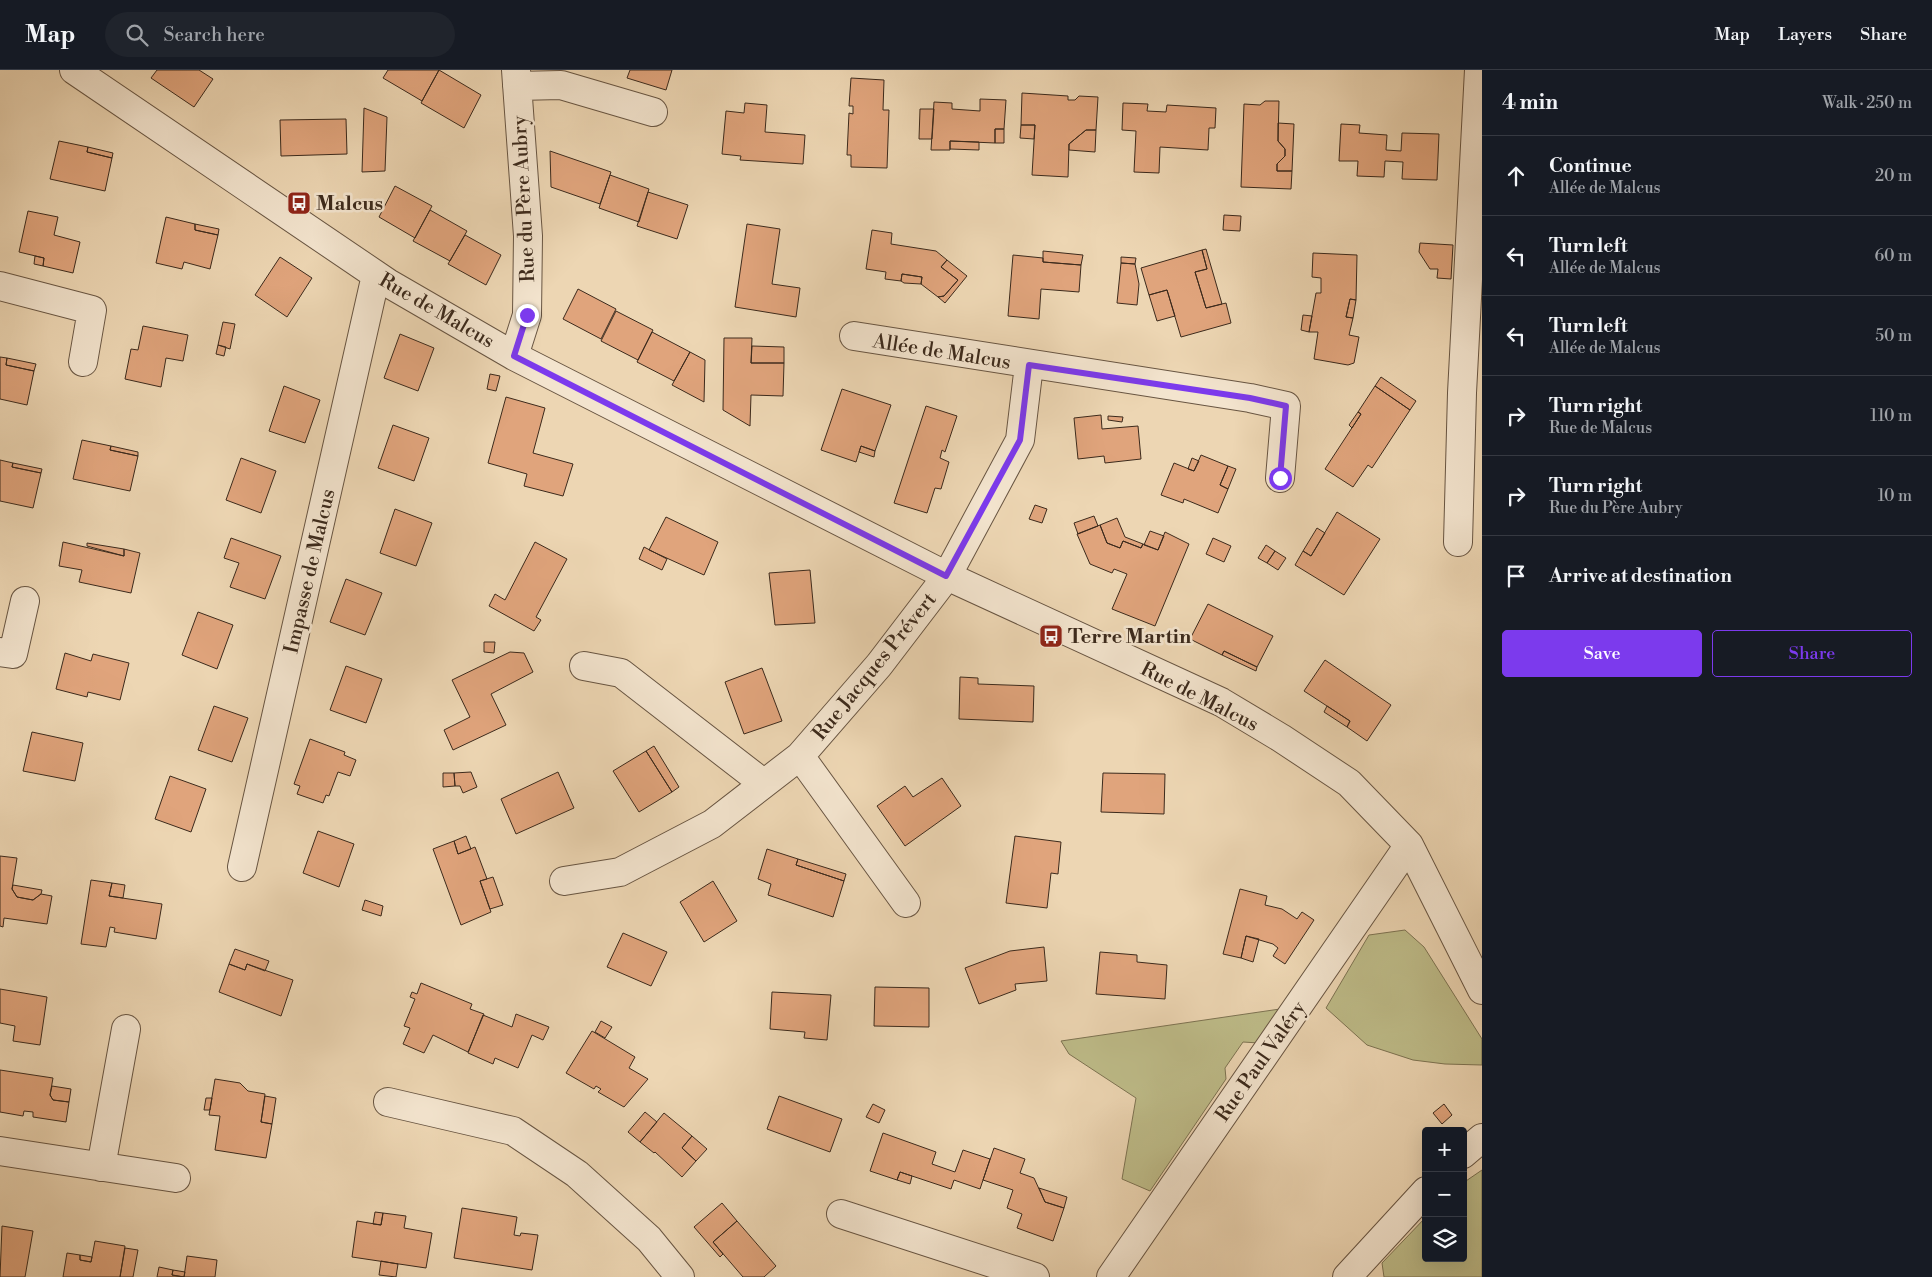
<!DOCTYPE html>
<html lang="en">
<head>
<meta charset="utf-8">
<style>
	:root { --surface:#171b24; --page:#20242c; --text:#f1f3f6; --muted:#9ea1a6; --line:#363941; --accent:#7c3aed }
	body { margin:0; font-family:"Libre Bodoni",serif; background:var(--page); color:var(--text) }
	.controls { position:absolute; right:15px; bottom:15px; display:grid; overflow:hidden; border-radius:5px; box-shadow:0 5px 20px #0002 }
	.controls button { width:45px; height:45px; display:grid; place-items:center; padding:0; border:0; border-bottom:1px solid var(--line); background:var(--surface); color:var(--text); font:25px sans-serif }
	.stop { position:absolute; width:15px; height:15px; margin:-11px; border:4px solid #7c3aed; border-radius:50%; background:#fff }
	.stop.end { background:#7c3aed; border-color:#fff; box-shadow:0 1px 5px #0008 }
	.list { margin:0; padding:0; list-style:none }
	h2 { display:flex; justify-content:space-between; align-items:center; height:65px; margin:0; padding:0 20px; font-size:21px }
	h2 small { font-size:16px; font-weight:400; color:var(--muted) }
	.list li { display:grid; grid-template-columns:32px 1fr auto; gap:15px; align-items:center; box-sizing:border-box; height:80px; padding:0 20px; border-top:1px solid var(--line) }
	.list b { display:block; font-size:19px; white-space:nowrap }
	.list p { margin:0; font-size:16px; white-space:nowrap; color:var(--muted) }
	.list em { font-size:16px; font-style:normal; color:var(--muted) }
	.actions { display:flex; gap:10px; padding:15px 20px }
	.actions a { flex:1; padding:11px 0; border:1px solid var(--accent); border-radius:5px; text-align:center; font-size:18px; color:var(--accent) }
	.actions .main { background:var(--accent); color:#fff }
	.icon { flex:none; width:28px; height:28px; fill:none; stroke:currentColor; stroke-width:2; stroke-linecap:round; stroke-linejoin:round }
	.map { position:relative; flex:none; width:1482px; height:1207px; overflow:hidden }
	header { display:flex; align-items:center; gap:30px; box-sizing:border-box; height:70px; padding:0 25px; background:var(--surface); border-bottom:1px solid var(--line) }
	header strong { font-size:24px }
	nav { display:flex; gap:28px; margin-inline-start:auto; font-size:18px }
	.search { width:350px; height:45px; background:var(--page); display:flex; align-items:center; gap:12px; box-sizing:border-box; padding:0 18px; border-radius:28px; color:var(--muted); font-size:19px }
	main { display:flex }
	aside { flex:1; background:var(--surface) }
	.map>svg:first-child { display:block }
</style>
</head>
<body>
<header>
<strong>Map</strong>
<div class="search"><svg class="icon" aria-label="search" viewBox="0 0 24 24"><circle cx="10" cy="10" r="6"/><path d="M15 15l6 6"/></svg>Search here</div>
<nav><a>Map</a><a>Layers</a><a>Share</a></nav>
</header>
<main>
<div class="map">
<svg width="1482" height="1207" viewBox="0 0 1482 1207">
	<rect width="100%" height="100%" fill="#edd6b3"/>
	<filter id="stains"><feTurbulence type="fractalNoise" baseFrequency=".004" numOctaves="4"/><feColorMatrix values="0 0 0 0 .2 0 0 0 0 .09 0 0 0 0 .02 0 0 0 .5 -.17"/></filter>
	<radialGradient id="worn" r=".72"><stop offset=".6" stop-color="#630" stop-opacity="0"/><stop offset="1" stop-color="#630" stop-opacity=".3"/></radialGradient>
	<path fill="#bebc89" stroke="#7d7352" d="M1405,860L1424,877L1482,969V995L1445,994L1413,990L1367,975L1326,938L1369,865Z
		M1280,939L1259,973L1243,972L1225,998L1226,1009L1150,1121L1122,1109L1136,1028L1069,984L1061,971Z
		M1482,1100V1207H1384L1382,1193L1426,1147V1188H1463V1113Z"/>
	<path fill="#e0a47c" stroke="#3c2a1c" d="M157,0H199L213,9L194,37L151,8Z
		M388,0H439L422,31L383,8Z
		M439,0L481,25L464,58L421,33Z
		M630,0H672L666,20L627,8Z
		M851,8L884,10L883,40H889L887,98L851,97V85H847L849,43L853,44V36H849Z
		M1022,23L1068,26V30H1075L1079,26L1098,27L1096,60H1086L1069,74L1068,107L1032,105L1035,55H1021Z
		M980,29L1006,30L1004,59H995V73L950,71V80H931L934,32L952,33V39L980,41Z
		M1265,31H1279L1278,71L1285,79V86L1277,94V101H1292L1291,119L1241,117L1244,34L1260,35Z
		M745,33L767,35L765,62L805,65L803,94L740,90L741,86L722,84L726,41L744,43Z
		M1123,33L1148,34L1147,41L1166,42L1167,35L1216,38L1215,58H1209L1208,80L1160,77L1159,103L1134,102L1136,61L1122,60Z
		M364,38L387,47L385,101L362,102Z
		M920,39H934L932,69H919Z
		M346,49L347,84L281,86L280,50Z
		M1278,53L1294,54L1292,101H1277V94L1285,86V79L1278,71Z
		M1341,54L1360,55L1359,63L1387,65L1386,80L1401,81L1402,63L1439,64L1437,110L1402,109L1403,92L1385,91L1384,107L1357,106L1358,91H1339Z
		M1021,55H1035L1034,69L1020,68Z
		M995,59H1004V73H995Z
		M1086,60H1096L1095,82L1069,80V74Z
		M59,71L88,77L87,82L112,88L105,121L50,109Z
		M950,71L979,72V80L950,79Z
		M88,77L113,83L112,88L87,82Z
		M550,81L611,102L600,134L551,117Z
		M610,105L649,119L639,152L599,138Z
		M395,116L432,136L415,168L379,147Z
		M648,122L688,135L677,169L637,156Z
		M430,140L467,161L450,191L413,171Z
		M28,141L58,147L54,165L80,172L73,203L43,196L44,188L19,182Z
		M1224,145L1241,146L1240,161L1223,160Z
		M166,147L195,154V160L218,165L210,199L184,192L182,199L156,193Z
		M195,154L219,159L218,165L195,160Z
		M747,154L780,159L772,214L800,218L796,247L735,237Z
		M872,160L892,163L891,174L936,181L947,190L941,197L958,210L944,226L938,227L921,214L922,207L902,204L901,211L885,209L886,202L866,199Z
		M465,165L501,185L486,215L448,194Z
		M1420,173L1453,175L1451,209L1437,208L1438,199H1430L1419,182Z
		M1206,179L1222,234L1206,238L1195,202L1207,199L1202,180Z
		M1202,180L1207,199L1195,202L1206,238L1226,233L1231,253L1181,267L1167,220L1149,225L1141,198Z
		M1043,181L1083,185L1081,195L1043,192Z
		M1313,183L1357,185L1356,230L1350,229L1346,247L1353,248L1349,265L1359,267L1354,293L1348,295L1314,289L1318,262H1309L1316,223H1321V208L1312,207Z
		M1013,185L1043,188V192L1081,195L1079,222L1041,219L1039,249L1008,246Z
		M35,186L44,188L43,196L34,194Z
		M280,187L312,208L287,247L255,225Z
		M1121,187L1136,188L1135,194L1121,193Z
		M947,190L967,206L945,233L938,227L944,226L958,210L941,197Z
		M1121,193L1135,194L1139,214L1137,235L1117,233Z
		M902,204L922,207L921,214L904,213L901,211Z
		M578,219L616,239L601,269L563,249Z
		M1167,220L1175,246L1157,251L1149,225Z
		M1350,229L1356,230L1353,248L1346,247Z
		M616,241L653,260L638,290L601,271Z
		M1303,245L1312,246L1309,262L1301,260Z
		M223,252L235,254L230,279L218,275Z
		M143,256L188,265L183,291L166,288L161,317L125,309L131,279L138,280Z
		M652,262L690,282L674,311L637,292Z
		M400,264L434,278L418,321L384,308Z
		M724,268H752L751,293H784L783,326L751,325L750,356L723,340Z
		M218,275L226,277L224,286L216,284Z
		M752,276L784,277V293H751Z
		M690,282L705,290L704,332L672,315Z
		M0,287L7,288L6,295L34,301L27,335L0,329Z
		M7,288L36,294L34,301L6,295Z
		M490,304L500,306L496,321L487,319Z
		M1381,307L1416,331L1410,340L1375,316Z
		M284,316L320,330L305,373L269,361Z
		M1375,316L1410,340L1372,398L1368,395L1353,417L1325,399L1361,344L1358,342Z
		M842,319L891,335L875,381L861,376L856,392L821,380Z
		M506,327L545,338L533,383L573,394L563,426L524,416L527,404L488,393Z
		M926,336L957,346L945,382L942,380L940,388L949,392L941,419L935,418L927,443L894,433Z
		M1358,342L1361,344L1352,358L1349,355Z
		M1101,345L1102,359L1138,356L1141,389L1105,393L1104,386L1078,389L1074,348Z
		M1108,346L1123,347L1122,352L1108,350Z
		M393,355L429,368L414,411L378,398Z
		M82,370L111,376L110,380L138,386L130,421L73,409Z
		M111,376L138,382V386L110,380Z
		M861,376L875,381L874,387L859,382Z
		M1201,385L1228,396L1220,415L1228,419L1218,443L1184,429L1183,433L1161,425L1174,393L1194,401Z
		M241,388L276,401L261,443L226,430Z
		M1192,388L1199,391L1194,401L1188,399Z
		M0,390L13,393L12,397L41,403L33,438L0,431Z
		M13,393L42,399L41,403L12,397Z
		M1228,396L1236,399L1228,419L1220,415Z
		M1035,435L1047,439L1042,453L1029,449Z
		M395,439L432,453L416,496L380,483Z
		M1337,442L1380,469L1344,525L1295,495L1303,481L1311,486Z
		M1094,446L1098,456L1078,464L1074,453Z
		M666,447L718,472L704,505L649,480Z
		M1117,448L1125,467L1143,474L1141,478L1123,471L1120,478L1107,473L1100,455Z
		M1100,455L1107,473L1120,478L1123,471L1141,478L1143,474L1158,480L1165,462L1189,474L1155,556L1112,539L1127,504L1114,499L1112,503L1090,494L1077,464Z
		M1317,458L1325,463L1311,486L1303,481Z
		M1150,461L1164,466L1158,480L1144,475Z
		M231,468L281,486L265,529L230,517L239,493L224,488Z
		M1213,468L1231,476L1224,492L1206,484Z
		M63,472L124,486V479L140,483L131,523L79,512L82,500L59,496Z
		M535,472L567,489L536,547L541,550L534,561L489,536L495,524L505,530Z
		M87,473L124,479V486L87,476Z
		M1266,475L1275,481L1267,493L1258,488Z
		M644,477L667,489L662,500L639,489Z
		M1275,481L1286,488L1278,500L1267,493Z
		M810,500L815,553L775,555L769,503Z
		M346,509L382,523L365,565L330,552Z
		M1208,534L1273,566L1257,597L1224,581L1222,585L1190,569Z
		M198,542L233,555L217,599L182,585Z
		M484,572H495L494,583L484,582Z
		M1224,581L1257,597L1256,601L1222,585Z
		M510,582L524,583L533,602L491,624L506,655L453,680L444,660L470,647L452,610Z
		M65,583L91,591L93,584L129,593L120,630L88,622L87,627L56,619Z
		M1325,590L1391,635L1367,671L1347,657L1350,651L1304,621Z
		M346,596L382,609L366,653L330,640Z
		M762,598L782,651L744,664L725,612Z
		M960,607L978,608V614L1034,616L1033,652L959,649Z
		M214,636L248,648L232,692L198,680Z
		M1327,636L1350,651L1347,657L1324,642Z
		M32,662L83,673L75,711L23,701Z
		M310,669L345,682L344,685L356,690L350,706L338,702L329,726L326,725L323,733L297,724L300,716L294,714Z
		M654,676L679,717L672,722L646,681Z
		M646,681L672,722L639,742L613,701Z
		M471,702L477,717L463,723L460,716H455L454,703Z
		M558,702L574,738L516,764L501,729Z
		M443,703H454L455,716L443,717Z
		M1103,703L1165,704L1164,744L1101,742Z
		M170,706L206,719L191,762L155,749Z
		M942,708L961,736L905,776L877,736L905,716L913,727Z
		M318,761L354,774L339,817L303,803Z
		M466,766L471,779L458,784L454,771Z
		M1015,766L1061,772L1058,804L1051,803L1047,838L1006,833Z
		M454,771L458,784L475,777L487,809L480,811L491,842L461,855L433,779Z
		M767,779L798,789L796,795L844,811L833,847L768,825L771,814L758,809Z
		M0,786L17,788L12,819L17,827L33,830L41,824L52,826L47,854L4,848L3,857L0,856Z
		M798,789L846,804L844,811L796,795Z
		M493,807L503,835L490,839L480,811Z
		M91,810L112,813L109,826L162,834L156,869L114,862L115,858L110,857L106,877L81,874Z
		M713,811L737,851L704,872L680,832Z
		M112,813L125,815L123,828L109,826Z
		M13,815L42,820L41,824L33,830L17,827L12,819Z
		M1240,819L1267,826L1265,835L1282,839L1297,849L1302,842L1314,850L1285,894L1273,886L1278,878L1273,874L1246,866L1241,888L1223,884Z
		M365,830L383,836L381,846L362,840Z
		M623,863L667,882L651,916L607,897Z
		M1246,866L1259,869L1253,892L1241,888Z
		M1044,877L1047,911L1015,914L1016,920L979,934L965,898L1010,881Z
		M235,879L269,891L265,901L247,894L245,900L229,894Z
		M1100,882L1137,885V892L1167,895L1165,929L1096,924Z
		M229,894L245,900L247,894L293,910L281,946L219,922Z
		M421,913L472,934L470,939L484,944L468,982L433,965L424,983L403,974L410,958L404,956L415,929L410,927L412,922L417,924Z
		M875,917L929,918V957L874,956Z
		M0,919L47,927L40,975L13,971L15,956L0,953Z
		M772,922L831,925L827,970L804,968L805,962L770,959Z
		M516,944L549,957L543,970L532,965L518,998L495,988L493,994L468,983L483,945L512,957Z
		M601,951L612,957L605,968L595,962Z
		M592,961L635,987L629,998L648,1009L624,1037L598,1022L601,1019L596,1016L594,1019L566,1003Z
		M0,1000L53,1008L50,1025L53,1030L69,1032L66,1052L33,1047V1042L24,1041L23,1046L0,1042Z
		M215,1009L240,1013L248,1021L265,1024L261,1052L272,1054L266,1088L215,1080L220,1046L209,1045Z
		M52,1016L71,1019L69,1032L53,1030L50,1025Z
		M265,1026L276,1028L272,1054L261,1052Z
		M779,1026L842,1049L830,1082L767,1059Z
		M206,1028H212L210,1040H204Z
		M873,1034L885,1040L879,1053L866,1047Z
		M1444,1034L1452,1045L1442,1054L1433,1043Z
		M645,1042L657,1052L640,1072L628,1062Z
		M664,1043L692,1066L682,1078L696,1091L682,1107L655,1082L654,1083L640,1072Z
		M883,1063L936,1082L932,1094L955,1102L963,1080L990,1089L980,1119L954,1110L951,1119L900,1102L897,1110L870,1101Z
		M692,1066L707,1079L696,1091L682,1078Z
		M994,1078L1025,1089L1020,1103L1034,1108L1045,1132L1064,1138L1053,1171L1017,1158L1022,1144L1007,1138L1013,1120L983,1110Z
		M900,1102L912,1106L910,1114L897,1110Z
		M1039,1118L1067,1127L1064,1138L1045,1132Z
		M722,1133L737,1151L713,1172L723,1184L720,1187L694,1157Z
		M462,1138L517,1147L514,1165L520,1166L521,1163L538,1165L532,1200L454,1188Z
		M375,1142L383,1143L381,1155L373,1154Z
		M383,1143L406,1146L404,1158L432,1163L426,1198L352,1187L357,1151L381,1155Z
		M737,1151L776,1196L764,1207H743L713,1172Z
		M2,1156L33,1161L25,1207H0Z
		M95,1171L125,1176L120,1207H63L67,1183L80,1185V1190L91,1192Z
		M125,1178L138,1180L133,1207H120Z
		M80,1185L92,1187L91,1192L80,1190Z
		M187,1186L217,1190L215,1207H157L159,1197L173,1200L172,1205L184,1207Z
		M381,1191L398,1194L396,1207L379,1205Z
		M173,1200L185,1202L184,1207L172,1205Z"/>
	<g fill="none" stroke-linecap="round" stroke-linejoin="round">
		<g stroke="#685542" stroke-width="30">
			<path id="minor" d="M74,0L388,213L514,286L947,506L1221,632L1281,668L1349,713L1409,775L1482,920
				M517,16L561,15L653,42
				M0,216L92,240L83,292
				M854,266L1250,328L1286,336L1280,408
				M514,286L527,245L528,166L516,0
				M1458,472L1462,323L1479,0
				M0,582L13,584L25,531
				M584,596L621,603L763,713
				M800,686L906,833
				M242,797L376,205
				M564,811L620,802L712,754L800,686L879,595L947,506L1020,370L1029,295
				M388,1032L513,1061L577,1104L649,1169L680,1207
				M0,1081L176,1108
				M1463,1084L1482,1068
				M101,1097L126,959
				M841,1144L1035,1207
				M1111,1207L1409,775
				M1347,1207L1426,1121"/>
		</g>
		<use href="#minor" stroke="#f3e4ce" stroke-width="28"/>
	</g>
	<g fill="none" stroke-linecap="round" stroke-linejoin="round">
		<path stroke="#7c3aed" stroke-width="6" d="M527,245L514,286L946,506L1020,370L1029,295L1250,328L1286,336L1280,408"/>
	</g>
	<defs>
		<g id="bus-square" transform="scale(1.25)"><rect x="-9" y="-9" width="18" height="18" rx="4" fill="#8f2418" stroke="#f3e4ce"/><path d="M-5-6H5V4H4V6H2V4H-2V6H-4V4H-5ZM-3.5-4V0h7V-4ZM-3.5 1.2v1.5H-2V1.2ZM2 1.2v1.5H3.5V1.2Z" fill="#fff"/></g>
	</defs>
	<g fill-rule="evenodd">
		<use href="#bus-square" x="299" y="133"/>
		<use href="#bus-square" x="1051" y="566"/>
	</g>
	<g text-anchor="middle" stroke-width="5" stroke-linejoin="round" paint-order="stroke">
		<g font-size="20" fill="#3c2a1c" stroke="#f3e4ce">
			<text transform="translate(523 129) rotate(-93)" y="7">Rue du Père Aubry</text>
			<text transform="translate(437 240) rotate(30)" y="7">Rue de Malcus</text>
			<text transform="translate(942 281) rotate(9)" y="7">Allée de Malcus</text>
			<text transform="translate(309 501) rotate(-77)" y="7">Impasse de Malcus</text>
			<text transform="translate(874 596) rotate(-51)" y="7">Rue Jacques Prévert</text>
			<text transform="translate(1200 626) rotate(27)" y="7">Rue de Malcus</text>
			<text transform="translate(1260 991) rotate(-55)" y="7">Rue Paul Valéry</text>
		</g>
		<g font-size="20" font-weight="bold" fill="#3c2a1c" stroke="#f3e4ce" text-anchor="start">
			<text x="316" y="140">Malcus</text>
			<text x="1068" y="573">Terre Martin</text>
		</g>
	</g>
	<rect width="100%" height="100%" filter="url(#stains)"/>
	<rect width="100%" height="100%" fill="url(#worn)"/>
</svg>
<div class="controls">
<button>+</button>
<button>−</button>
<button><svg class="icon" aria-label="layers" viewBox="0 0 24 24"><path d="M12 4l9 5-9 5-9-5zM3 14l9 5 9-5"/></svg></button>
</div>
<div class="stop" style="left:1280px;top:408px"></div>
<div class="stop end" style="left:527px;top:245px"></div>
</div>
<aside>
<h2>4 min<small>Walk · 250 m</small></h2>
<ul class="list">
<li><svg class="icon" aria-label="ahead" viewBox="0 0 24 24"><path d="M12 20V5M6 11l6-6 6 6"/></svg><div><b>Continue</b><p>Allée de Malcus</p></div><em>20 m</em></li>
<li><svg class="icon" aria-label="left" viewBox="0 0 24 24"><path d="M17 20v-9H6M10 6l-5 5 5 5"/></svg><div><b>Turn left</b><p>Allée de Malcus</p></div><em>60 m</em></li>
<li><svg class="icon" aria-label="left" viewBox="0 0 24 24"><path d="M17 20v-9H6M10 6l-5 5 5 5"/></svg><div><b>Turn left</b><p>Allée de Malcus</p></div><em>50 m</em></li>
<li><svg class="icon" aria-label="right" viewBox="0 0 24 24"><path d="M7 20v-9h11M14 6l5 5-5 5"/></svg><div><b>Turn right</b><p>Rue de Malcus</p></div><em>110 m</em></li>
<li><svg class="icon" aria-label="right" viewBox="0 0 24 24"><path d="M7 20v-9h11M14 6l5 5-5 5"/></svg><div><b>Turn right</b><p>Rue du Père Aubry</p></div><em>10 m</em></li>
<li><svg class="icon" aria-label="arrive" viewBox="0 0 24 24"><path d="M6 21V4h12l-3 4 3 4H6"/></svg><div><b>Arrive at destination</b></div></li>
</ul>
<div class="actions"><a class="main">Save</a><a>Share</a></div>
</aside>
</main>
</body>
</html>
